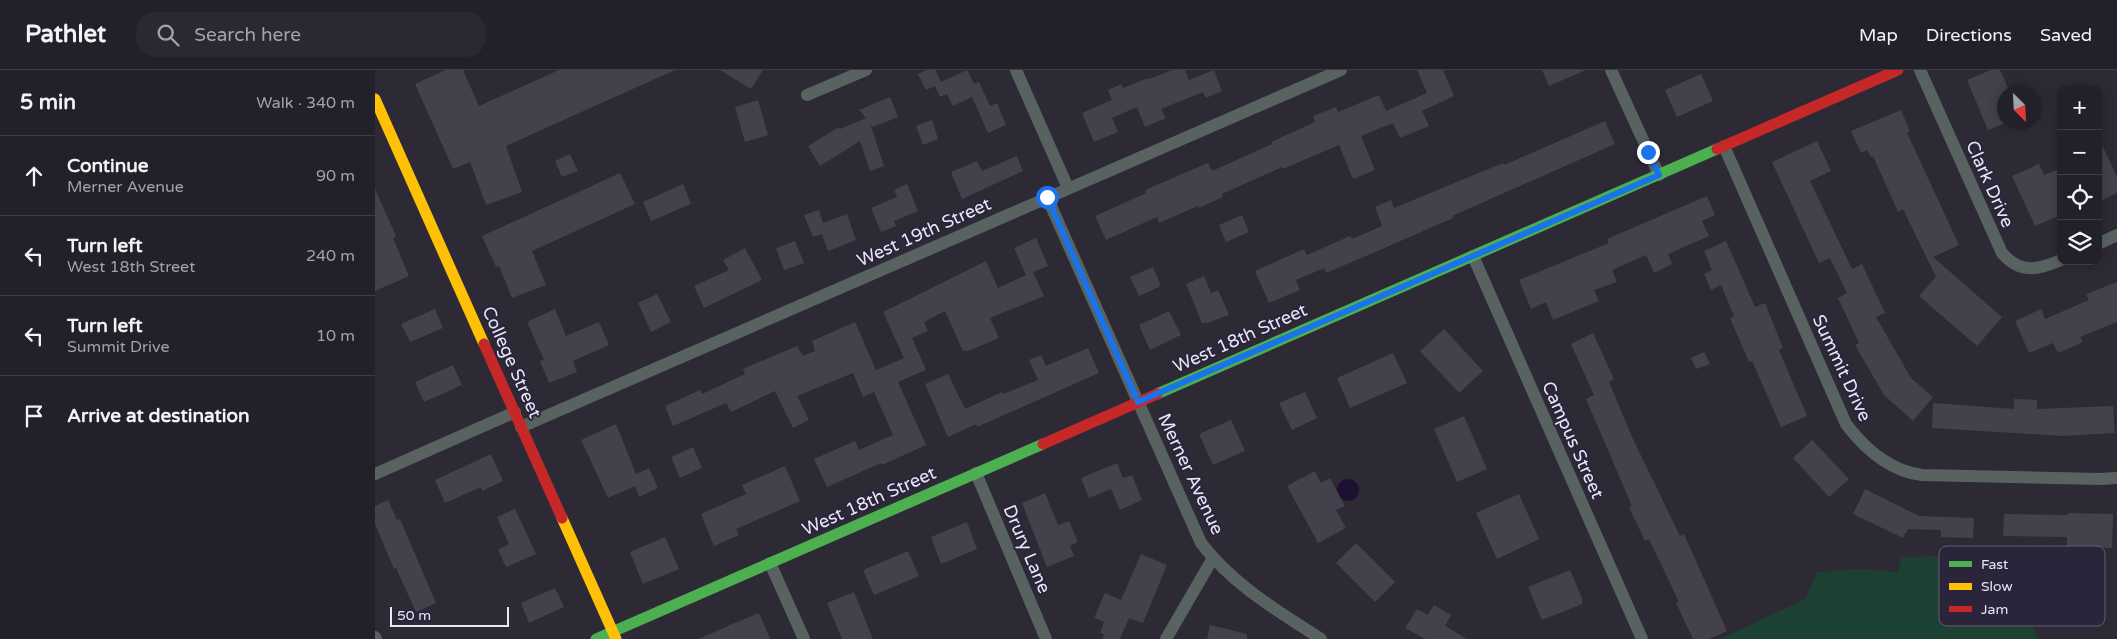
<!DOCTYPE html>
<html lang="en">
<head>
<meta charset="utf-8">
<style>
	:root { --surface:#222028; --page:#2a2830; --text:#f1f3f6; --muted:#a2a3a8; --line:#3f3e45 }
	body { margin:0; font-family:"Varela Round",sans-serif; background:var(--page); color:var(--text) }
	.controls { position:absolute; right:15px; top:15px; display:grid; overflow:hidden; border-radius:10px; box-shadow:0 2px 12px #0003 }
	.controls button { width:45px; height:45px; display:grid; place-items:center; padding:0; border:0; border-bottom:1px solid var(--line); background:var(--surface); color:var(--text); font:25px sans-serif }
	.compass { position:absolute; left:1622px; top:15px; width:45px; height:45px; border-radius:50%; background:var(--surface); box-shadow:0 2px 12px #0003; rotate:156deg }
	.scale { position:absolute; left:15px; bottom:12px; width:119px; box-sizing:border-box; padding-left:5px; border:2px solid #e9e6f6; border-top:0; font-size:14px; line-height:18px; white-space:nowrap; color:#e9e6f6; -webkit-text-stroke:4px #2a253b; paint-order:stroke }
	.stop { position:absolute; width:15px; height:15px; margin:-11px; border:4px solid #1a73e8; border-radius:50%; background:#fff }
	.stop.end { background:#1a73e8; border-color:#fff; box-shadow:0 1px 5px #0008 }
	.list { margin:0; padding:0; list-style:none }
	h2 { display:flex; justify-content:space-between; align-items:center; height:65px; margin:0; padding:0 20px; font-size:21px }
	h2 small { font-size:16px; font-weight:400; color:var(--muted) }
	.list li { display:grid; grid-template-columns:32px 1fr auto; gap:15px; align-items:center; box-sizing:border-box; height:80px; padding:0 20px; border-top:1px solid var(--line) }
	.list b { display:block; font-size:19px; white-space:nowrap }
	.list p { margin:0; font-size:16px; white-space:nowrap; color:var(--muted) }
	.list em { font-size:16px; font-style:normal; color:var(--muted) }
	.icon { flex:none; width:28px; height:28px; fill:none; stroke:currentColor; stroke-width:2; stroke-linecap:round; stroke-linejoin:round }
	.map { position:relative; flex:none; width:1742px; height:569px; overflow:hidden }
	header { display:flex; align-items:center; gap:30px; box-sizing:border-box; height:70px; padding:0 25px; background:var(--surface); border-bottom:1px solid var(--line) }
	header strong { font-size:24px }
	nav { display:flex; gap:28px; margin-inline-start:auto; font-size:18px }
	.search { width:350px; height:45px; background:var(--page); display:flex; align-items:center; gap:12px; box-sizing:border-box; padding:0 18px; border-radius:20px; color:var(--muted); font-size:19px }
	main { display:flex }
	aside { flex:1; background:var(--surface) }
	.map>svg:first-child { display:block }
</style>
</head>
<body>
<header>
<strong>Pathlet</strong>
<div class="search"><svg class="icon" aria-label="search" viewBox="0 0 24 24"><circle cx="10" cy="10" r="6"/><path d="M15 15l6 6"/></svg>Search here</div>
<nav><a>Map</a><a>Directions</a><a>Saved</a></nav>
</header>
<main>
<aside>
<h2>5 min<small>Walk · 340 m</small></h2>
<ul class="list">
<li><svg class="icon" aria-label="ahead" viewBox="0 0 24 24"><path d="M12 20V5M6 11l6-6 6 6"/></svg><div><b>Continue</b><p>Merner Avenue</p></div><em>90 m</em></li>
<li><svg class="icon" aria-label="left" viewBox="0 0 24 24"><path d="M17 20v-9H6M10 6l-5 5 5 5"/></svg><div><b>Turn left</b><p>West 18th Street</p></div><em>240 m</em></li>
<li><svg class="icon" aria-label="left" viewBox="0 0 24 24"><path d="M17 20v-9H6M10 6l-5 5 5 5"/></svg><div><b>Turn left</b><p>Summit Drive</p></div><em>10 m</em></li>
<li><svg class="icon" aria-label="arrive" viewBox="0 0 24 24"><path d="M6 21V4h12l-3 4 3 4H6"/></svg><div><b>Arrive at destination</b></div></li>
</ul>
</aside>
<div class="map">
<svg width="1742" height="569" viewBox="0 0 1742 569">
	<rect width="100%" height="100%" fill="#2d2a36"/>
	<path fill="#1c4031" d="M1649,484L1664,514L1641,521L1663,569H1345L1430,529L1442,502L1486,499L1523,502L1526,487Z"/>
	<path fill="#1d1133" d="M962 420a11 11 0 1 1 22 0a11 11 0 1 1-22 0Z"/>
	<path fill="#43414b" d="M71,0H88L104,36L184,0H300L131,76L147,122L111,135L95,92L78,99L40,14Z
		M345,0H388L376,19Z
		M552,0H560L566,12L592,0L599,14L604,12L615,36L622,33L631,55L613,63L597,27L578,36L572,24L565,27L560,16L551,20L543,4Z
		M798,0H810L814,10L839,0L847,21L831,28L828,22L786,39L791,48L770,57L762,37L737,48L743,62L719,72L707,43L737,30L733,20L746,14L748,18L773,8L774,9Z
		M1042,0H1068L1079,26L1047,41L1054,56L1025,68L1018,53L986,66L1000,100L978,109L964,75L908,99L907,97L847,124L848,127L824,138L823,136L784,153L782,147L731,170L720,146L771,123L770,120L833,93L837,101L897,74L896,72L940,52L938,46L961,37L963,42L1004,25L1011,41L1052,23Z
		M1167,0H1211L1174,16Z
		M1616,0H1625L1635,22H1630V53L1613,60L1592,10Z
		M1326,4L1338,31L1302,47L1290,20Z
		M515,27L523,47L498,57L495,53L509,96L495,101L485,71L445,96L433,76L464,57L465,59L491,48L484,40Z
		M383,30L393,65L370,72L360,37Z
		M1526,40L1535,61L1532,63L1584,175L1558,187L1627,247L1602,276L1544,226L1561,207L1528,139L1523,142L1498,86L1496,87L1492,80L1486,83L1476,61Z
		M557,50L563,69L548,75L541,56Z
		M1230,51L1240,74L1077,146L1078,148L991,186L951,203L949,198L921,210L925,220L894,233L880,201L929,179L932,185L975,166L977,169L1007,156L1000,137L1016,130L1019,138L1128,93L1129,95Z
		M1723,66L1742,107V123L1723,132Z
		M1442,71L1456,101L1435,111L1477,199L1487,194L1510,243L1501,247L1536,308L1558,327L1538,351L1509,325L1480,275L1484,273L1463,228L1472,223L1455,188L1444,193L1397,92Z
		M195,84L203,101L187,107L180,91Z
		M642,86L648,101L587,129L576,102L602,91L607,101Z
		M1664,94L1669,105L1686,98V145L1660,156L1637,106Z
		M245,103L260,134L157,181L171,215L137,228L124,196L121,197L107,166Z
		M308,114L316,134L276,151L268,132Z
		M532,114L543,141L519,151L521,156L506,162L496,138L522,127L519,120Z
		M0,119L21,166L18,168L34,206L0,221Z
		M1332,126L1340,145L1327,151L1334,166L1293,184L1297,194L1279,203L1271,185L1237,200L1242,212L1219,220L1224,231L1178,250L1171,232L1156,239L1144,210L1234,173L1232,169Z
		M444,140L448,153L472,144L481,170L453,181L447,164L438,167L429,145Z
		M867,145L874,162L851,172L844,155Z
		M661,168L673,196L658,202L669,226L615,248L624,268L593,281H588L570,241L549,252L553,261L537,268L551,300L523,312L551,375L507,395L506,393L452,417L439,389L480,371L484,380L518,365L499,322L488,327L478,303L422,326L434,350L418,358L400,321L356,342L351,333L298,356L290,336L325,320L327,324L370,304L368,299L422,276L428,286L440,281L437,271L480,252L501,300L529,288L508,242L611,191L623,218L651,205L639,178Z
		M420,171L429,193L409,200L401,178Z
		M1351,171L1380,237L1390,233L1408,278L1404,280L1432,346L1406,357L1377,291L1374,292L1355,248L1359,246L1346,215L1336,220L1329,204L1337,200L1329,181Z
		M370,178L387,210L329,238L319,216L354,200L348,190Z
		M778,197L786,216L764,226L755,207Z
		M829,206L836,223L843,220L854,245L832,253H827L811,214Z
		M1742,212V252L1705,267L1708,272L1683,283L1678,273L1654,283L1640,251L1666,239L1670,249L1714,230L1711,224Z
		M282,224L296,252L276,262L263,233Z
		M60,239L68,258L35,272L26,254Z
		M180,239L191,266L224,252L234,275L198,291L202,302L174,313L165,291L169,290L152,252Z
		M794,241L806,265L775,280L764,255Z
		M1069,259L1108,301L1084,323L1045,281Z
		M1218,263L1239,309L1234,312L1258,369L1305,466L1309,464L1352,561L1334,569H1318L1301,533L1304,532L1274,469L1270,471L1254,437L1257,436L1211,329L1219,325L1196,274Z
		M713,278L724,303L636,342L602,357L601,354L573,367L550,314L573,304L590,339L627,322L628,324L663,310L654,290L666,285L671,296Z
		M1329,282L1335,294L1321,299L1316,288Z
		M1018,283L1032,313L975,338L962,308Z
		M78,295L87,315L49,332L40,312Z
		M930,322L942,348L917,360L904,333Z
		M1639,329L1662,330V339L1738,336L1740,363L1688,366L1557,358L1558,333L1639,339Z
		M1089,346L1112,399L1082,412L1059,359Z
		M856,350L870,381L838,395L824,364Z
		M241,354L261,404L274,398L283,418L264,427L260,416L233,428L206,370Z
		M1437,370L1474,409L1454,427L1418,388Z
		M318,377L327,398L305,408L296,387Z
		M116,384L128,411L107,421L106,417L70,433L60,410Z
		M742,393L748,408L757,405L767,430L745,440L736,419L714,428L706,408Z
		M410,396L425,431L361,459L364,465L339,476L326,444L371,424L367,415Z
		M940,401L946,413L955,408L970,436L961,440L971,458L943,473L912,416Z
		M1490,419L1544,446L1599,448L1598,468L1566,467V460L1533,459L1528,468L1478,444Z
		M670,423L683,455L694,451L703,472L695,476L699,486L672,497L647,433Z
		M1144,424L1164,469L1122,489L1101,443Z
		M13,430L22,450L25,449L61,533L41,542L21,498L19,499L0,454V436Z
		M140,439L161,484L131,497L123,480L134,474L122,447Z
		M1693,443L1738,444L1737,478L1692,476V467L1628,466L1629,444L1693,445Z
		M592,452L602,479L566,494L556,467Z
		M290,467L304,499L268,514L255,482Z
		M981,473L1020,512L1000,532L961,493Z
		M533,481L544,506L499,525L488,500Z
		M766,484L792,495L768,553L754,548L745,569H727L729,564L725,563L729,552L719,548L730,523L746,530Z
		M1195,500L1207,528V534L1167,550L1153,517Z
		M180,518L189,537L154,553L146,533Z
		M479,522L498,569H467L452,533Z
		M1059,535L1076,545L1070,556L1092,569H1050L1030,558L1042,539L1053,545Z
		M384,543L395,569H324L355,555Z
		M835,555L872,564V569H832Z"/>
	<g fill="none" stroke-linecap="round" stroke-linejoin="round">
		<path stroke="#586361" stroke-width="12" d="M641,0L693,118
			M1236,0L1284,105
			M1545,0L1627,183C1645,204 1663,200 1686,190
			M432,25L491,0
			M1349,76L1471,354C1490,379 1514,401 1547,405L1725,409L1742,408
			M672,127L826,473C858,515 903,541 946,569
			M1723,174L1742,165
			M1098,186L1267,569
			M146,357L966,0
			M601,403L671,569
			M0,404L140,342
			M395,493L429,569
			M0,567L1,569
			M791,569L838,488"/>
		<path stroke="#4caf50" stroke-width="11" d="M782,324L1342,79
			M221,569L668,374"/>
		<path stroke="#ffc107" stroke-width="11" d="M0,29L109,274
			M187,448L241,569"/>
		<path stroke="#c62828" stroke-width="11" d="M1342,79L1523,0
			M109,274L187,448
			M668,374L782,324"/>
	</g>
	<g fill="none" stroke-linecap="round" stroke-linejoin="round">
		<path stroke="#1a73e8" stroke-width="6" d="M672,127L763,332L1284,105L1273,82"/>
	</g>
	<g text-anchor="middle" stroke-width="4" stroke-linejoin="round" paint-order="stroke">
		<g font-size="18" fill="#e9e6f6" stroke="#2a253b">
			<text transform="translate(1615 114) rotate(66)" y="6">Clark Drive</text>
			<text transform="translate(549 162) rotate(-24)" y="6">West 19th Street</text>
			<text transform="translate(865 268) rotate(-24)" y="6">West 18th Street</text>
			<text transform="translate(137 292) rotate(66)" y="6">College Street</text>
			<text transform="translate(1467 298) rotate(65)" y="6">Summit Drive</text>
			<text transform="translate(1198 370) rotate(66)" y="6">Campus Street</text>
			<text transform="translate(816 404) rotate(65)" y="6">Merner Avenue</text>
			<text transform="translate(494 431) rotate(-24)" y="6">West 18th Street</text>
			<text transform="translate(652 479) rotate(67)" y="6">Drury Lane</text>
		</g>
	</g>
	<rect x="1564" y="476" width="166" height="80" rx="8" fill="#2a253b" stroke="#635f73" stroke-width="1"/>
	<rect x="1574" y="491" width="23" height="6" fill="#4caf50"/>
	<rect x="1574" y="513" width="23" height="7" fill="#ffc107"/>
	<rect x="1574" y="536" width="23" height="6" fill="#c62828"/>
	<g font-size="14" fill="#e9e6f6">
		<text x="1606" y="499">Fast</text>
		<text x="1606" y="521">Slow</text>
		<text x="1606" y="544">Jam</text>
	</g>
</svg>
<div class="controls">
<button>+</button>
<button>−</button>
<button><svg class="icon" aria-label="locate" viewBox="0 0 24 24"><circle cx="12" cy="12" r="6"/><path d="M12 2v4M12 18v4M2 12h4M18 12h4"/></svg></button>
<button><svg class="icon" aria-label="layers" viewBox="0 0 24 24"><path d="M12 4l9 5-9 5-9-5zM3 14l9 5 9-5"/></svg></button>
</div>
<svg class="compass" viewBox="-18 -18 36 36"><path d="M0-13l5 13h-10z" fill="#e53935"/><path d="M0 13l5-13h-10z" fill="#a2a3a8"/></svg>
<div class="scale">50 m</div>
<div class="stop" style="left:672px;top:127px"></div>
<div class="stop end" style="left:1273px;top:82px"></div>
</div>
</main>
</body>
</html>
